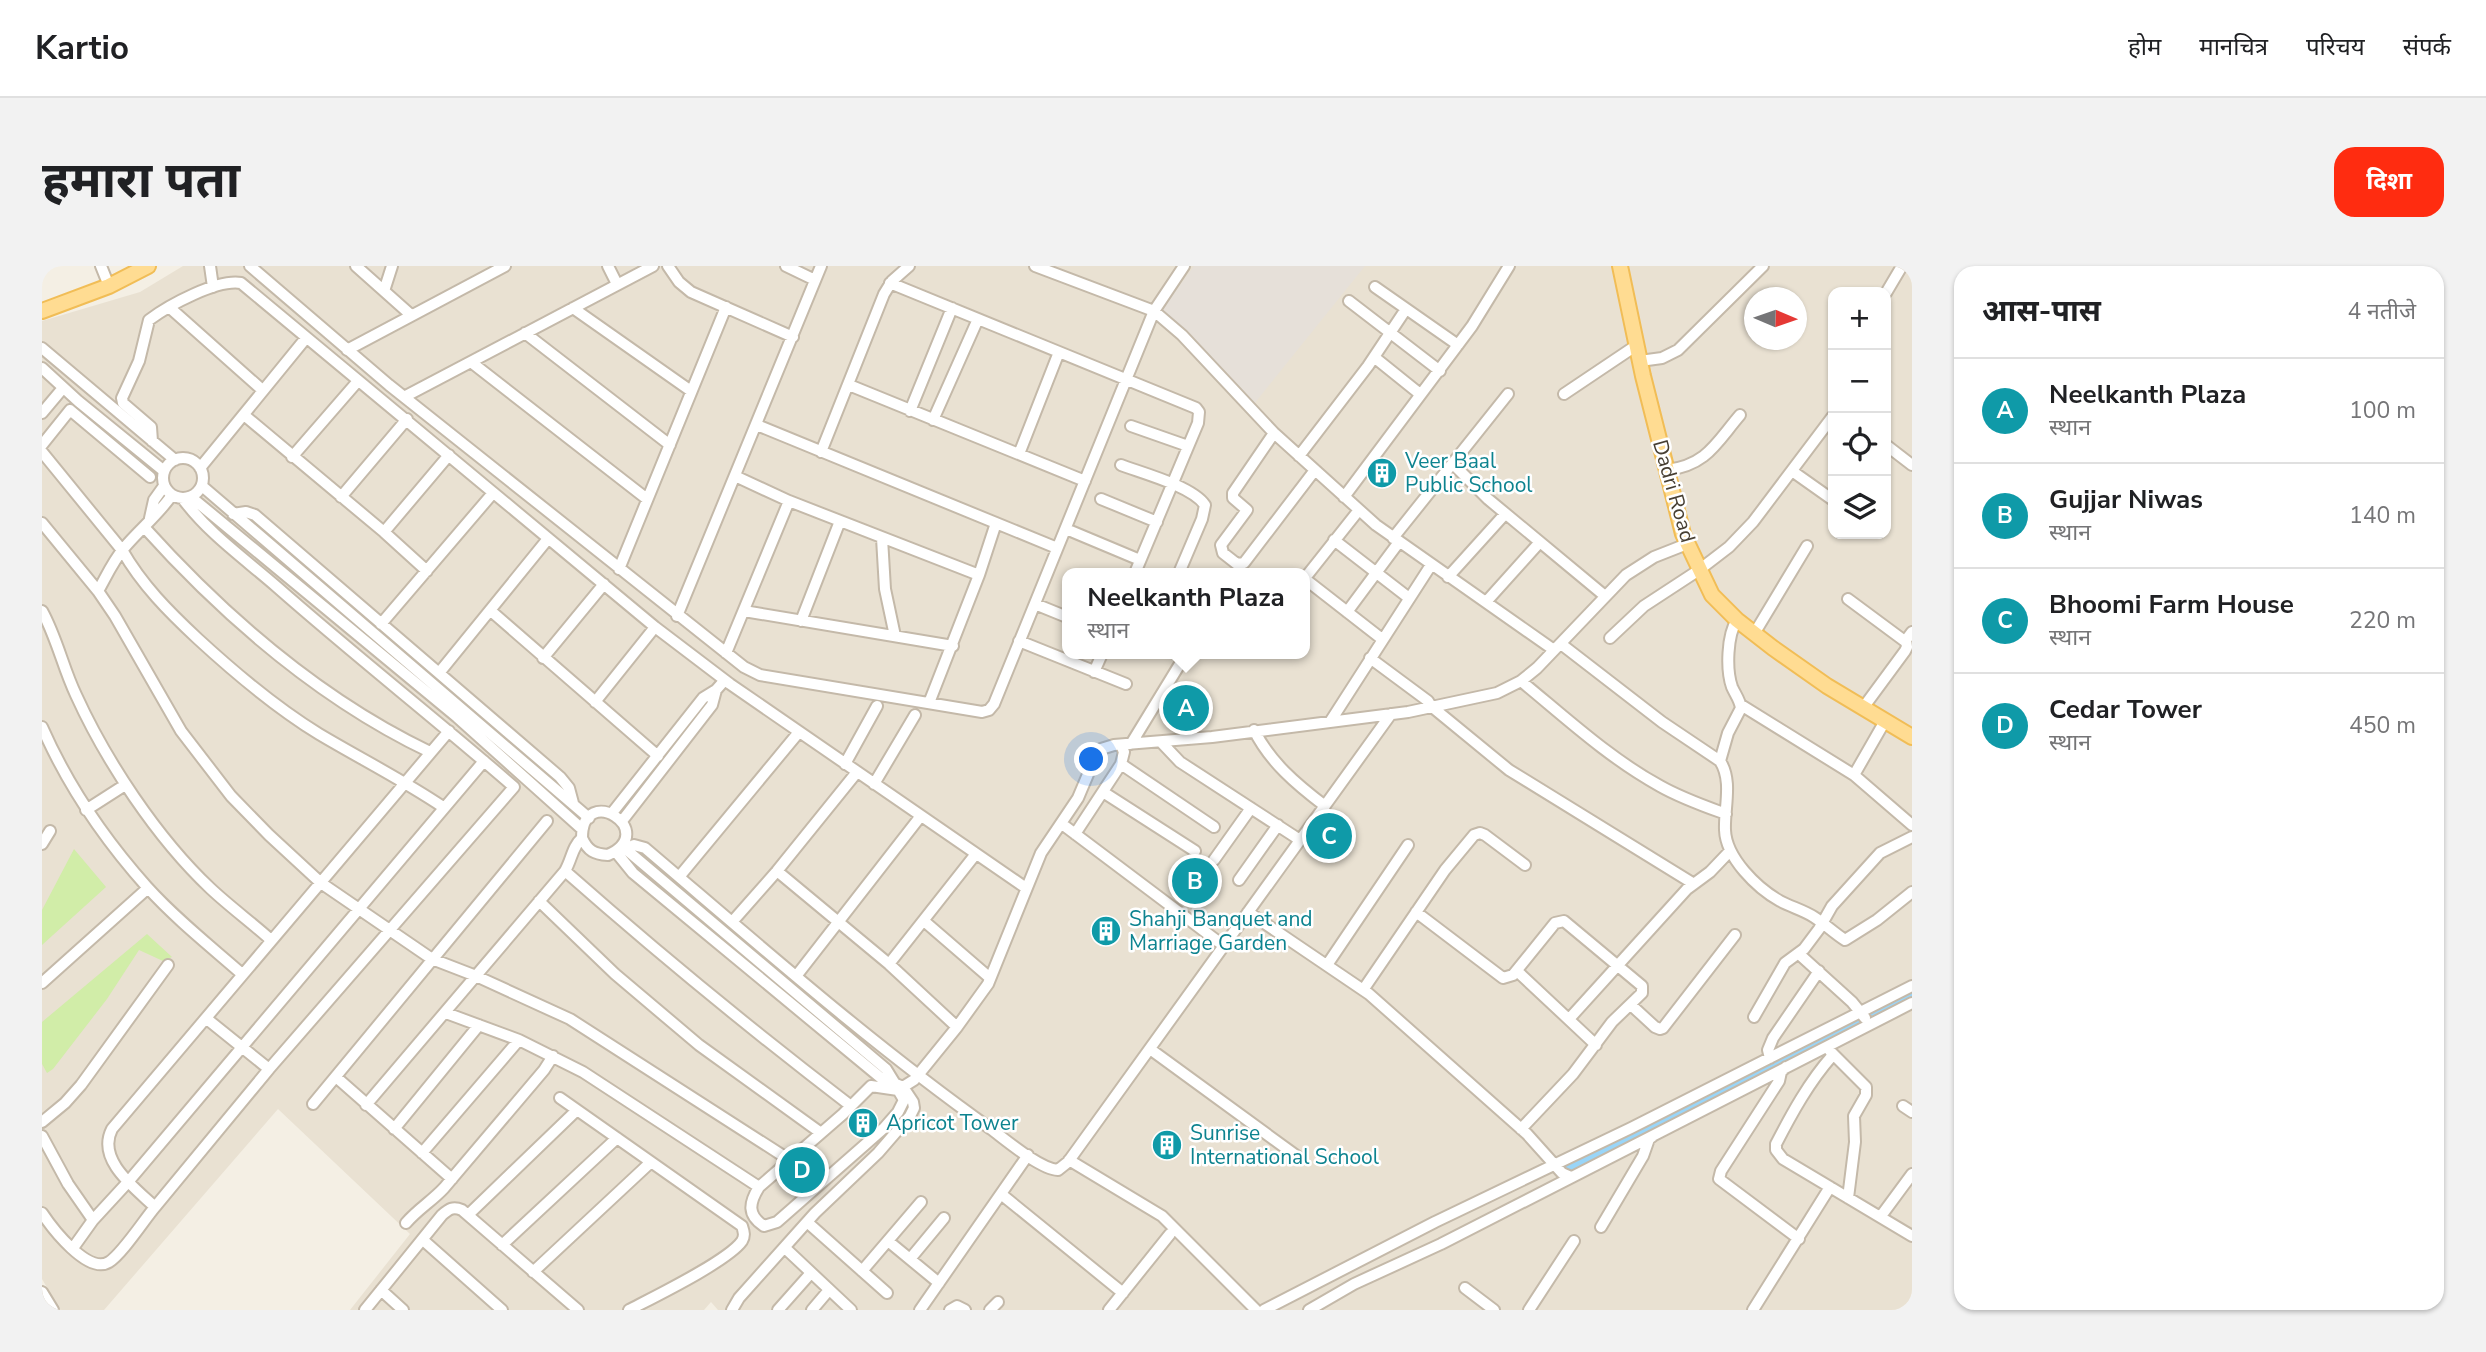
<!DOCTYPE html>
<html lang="hi">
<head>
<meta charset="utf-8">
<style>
	:root { --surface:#fff; --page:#f2f2f2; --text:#202124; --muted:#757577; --line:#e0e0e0; --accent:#ff2c10 }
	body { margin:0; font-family:"Nunito Sans","Noto Sans Devanagari",sans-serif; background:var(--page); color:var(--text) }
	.controls { position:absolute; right:21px; top:21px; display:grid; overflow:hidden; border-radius:14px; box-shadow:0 2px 5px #0004 }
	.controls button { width:63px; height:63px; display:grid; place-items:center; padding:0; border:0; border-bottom:2px solid var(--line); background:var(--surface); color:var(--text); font:35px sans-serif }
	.compass { position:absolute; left:1702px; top:21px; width:63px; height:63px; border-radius:50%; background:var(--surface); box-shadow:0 2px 5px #0004; rotate:92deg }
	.you { position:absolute; left:1050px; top:494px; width:24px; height:24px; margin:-18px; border:5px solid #fff; border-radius:50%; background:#1a73e8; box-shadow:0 0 0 10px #1a73e833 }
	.badge { display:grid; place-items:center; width:46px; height:46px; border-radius:50%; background:var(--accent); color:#fff; font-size:23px; font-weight:700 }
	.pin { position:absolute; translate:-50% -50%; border:4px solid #fff; box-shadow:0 2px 7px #0006 }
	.popup { position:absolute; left:1020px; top:302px; width:248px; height:91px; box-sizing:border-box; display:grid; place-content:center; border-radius:14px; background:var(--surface); filter:drop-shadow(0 2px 5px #0005); font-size:23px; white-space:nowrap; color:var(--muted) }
	.popup b { font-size:26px; color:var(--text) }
	.popup::after { content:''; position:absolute; left:50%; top:100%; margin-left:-14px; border:14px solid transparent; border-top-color:var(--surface) }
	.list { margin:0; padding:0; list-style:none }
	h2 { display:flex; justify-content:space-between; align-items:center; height:91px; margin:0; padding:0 28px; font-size:30px }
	h2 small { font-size:23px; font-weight:400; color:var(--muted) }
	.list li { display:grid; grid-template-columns:46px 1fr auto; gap:21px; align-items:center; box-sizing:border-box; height:105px; padding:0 28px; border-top:2px solid var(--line) }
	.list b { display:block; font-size:26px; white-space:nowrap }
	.list p { margin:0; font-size:23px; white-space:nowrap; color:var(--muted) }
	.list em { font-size:23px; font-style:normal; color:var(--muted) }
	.icon { flex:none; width:38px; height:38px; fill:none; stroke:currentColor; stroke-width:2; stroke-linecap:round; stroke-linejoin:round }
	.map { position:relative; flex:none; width:1870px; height:1044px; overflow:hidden; border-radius:21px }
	header { display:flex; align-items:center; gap:42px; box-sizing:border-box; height:98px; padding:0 35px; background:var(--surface); border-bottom:2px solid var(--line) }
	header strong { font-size:33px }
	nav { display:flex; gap:38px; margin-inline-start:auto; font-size:24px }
	.intro { display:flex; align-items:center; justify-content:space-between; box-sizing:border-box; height:168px; padding:0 42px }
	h1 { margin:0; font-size:49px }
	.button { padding:18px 32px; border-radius:21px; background:var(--accent); color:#fff; font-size:24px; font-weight:700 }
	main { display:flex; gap:42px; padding:0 42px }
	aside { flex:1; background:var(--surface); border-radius:21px; box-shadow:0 2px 5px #0004 }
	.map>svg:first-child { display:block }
</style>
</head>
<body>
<header>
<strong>Kartio</strong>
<nav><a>होम</a><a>मानचित्र</a><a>परिचय</a><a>संपर्क</a></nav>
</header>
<div class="intro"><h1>हमारा पता</h1><a class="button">दिशा</a></div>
<main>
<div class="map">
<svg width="1870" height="1044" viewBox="0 0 1870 1044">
	<rect width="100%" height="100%" fill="#f4efe4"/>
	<path fill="#e9e1d2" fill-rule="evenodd" d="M141,0H1870V1044H676L669,1036L662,1044H308L368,968L236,843L62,1044H18L0,1013V55L98,26ZM1791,26H1844V268H1791ZM1713,32H1755V74H1713ZM1025,307H1263V388H1025Z"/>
	<path fill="#e6e0d9" d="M1152,0H1323L1212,138L1120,44Z"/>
	<path fill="#d1eda8" d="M32,583L64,621L0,679V644Z
		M105,668L130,691L121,695L97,684L65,733L11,803L5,807L0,798V756Z"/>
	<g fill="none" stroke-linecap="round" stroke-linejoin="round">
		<path stroke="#99d5f8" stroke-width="8" d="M1525,903L1870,726"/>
		<g stroke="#c4b9a9" stroke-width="14">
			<path id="minor" d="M59,0L67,20
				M168,0L171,21
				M208,0L347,119L702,401L718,409L940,446L947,444L952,438L1112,45L1142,0
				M314,0L369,49
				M566,0L575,18
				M626,0L637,16L649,26L751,71
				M744,0L773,14
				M993,0L1112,45L1140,69L1232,167L1334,259L1512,384
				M848,17L1154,142L1157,146L1156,157L1093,307
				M1333,21L1416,79
				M342,25L350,0
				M1844,27L1860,0
				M1307,35L1398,105
				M127,41L217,121
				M531,42L649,125
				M483,67L628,179
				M0,82L133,194
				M305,84L463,0
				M1332,91L1378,128
				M1598,95L1620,92L1636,84L1721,0
				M429,96L605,233
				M0,102L36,135L122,205
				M807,119L1043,215
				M1522,128L1595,79
				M362,131L611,0
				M868,145L910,42
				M0,147L21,122
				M202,149L342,266L385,305
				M891,154L936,53
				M715,159L1015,282
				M1089,160L1146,180
				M1232,167L1191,227V232L1205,244L1179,279L1181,287L1195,298L1202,297L1273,204
				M110,175L109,161L81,137L80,132L97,95L107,54C127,39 175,13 199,17L613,361L688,418L984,622
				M0,179L28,144L108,211
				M1844,179L1870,199
				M0,186L80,284C100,319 127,346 156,373C194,408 233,441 277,468C319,493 361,514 401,541
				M779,186L842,28L850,15L867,0
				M977,188L1017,86
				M1257,190L1326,100L1364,43
				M250,191L316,115
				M121 212a20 20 0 1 1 40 0a20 20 0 1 1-40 0Z
				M1411,198L1446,233L1563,330
				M1079,199C1100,207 1150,220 1163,239L1160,253L1137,307
				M158,202L264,72
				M1625,204C1665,199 1674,177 1698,149
				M1750,205L1791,234
				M693,210L747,235L937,309L887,437
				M160,220L547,552
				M149,231L415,451L540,563
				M299,231L365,153
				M1302,231L1430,60L1467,0
				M141,233C166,267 203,293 235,321C312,389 394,453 472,521L227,803L113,941C93,922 54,894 70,863L407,465
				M1059,233L1115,256
				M191,248L204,246L213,249L518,511L527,522L531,537
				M108,252L112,234L122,220
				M0,257L56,325L73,350L139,465L189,530L227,569L279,617L390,693L434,710L528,753L746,893
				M102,261C183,351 277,433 388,486
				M1024,263L1098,294
				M342,266L407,189
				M840,272L843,323L853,370
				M1351,272L1466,128
				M1292,274L1367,332
				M577,303L684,41
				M937,309L954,257
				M1406,311L1463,248
				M1263,312L1317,244
				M1263,313L1340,373
				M56,325C64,311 71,295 82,282C97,264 116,249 130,229
				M1806,333L1864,376
				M1444,336L1498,276
				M993,338L1025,351
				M0,345C15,372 21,402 34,429C64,495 115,572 168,622C187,640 209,656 229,674
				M449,345L616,490
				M702,345L911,380
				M1305,346L1357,276
				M635,350L779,0
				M759,355L798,255
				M339,358L451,227
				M1712,368L1765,280
				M1568,372L1602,340L1657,304L1687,281L1711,256L1791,150
				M977,375L1084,418
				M1519,378L1620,456L1678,495C1691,515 1682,542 1683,564C1684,592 1715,622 1738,635C1749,641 1761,644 1772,651C1783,658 1792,667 1803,674L1835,654L1870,626
				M684,387L747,235
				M501,392L562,318
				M1328,392L1386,435L1389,440L1467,504L1652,618
				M1052,406L1060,388
				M397,407L505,274
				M1479,415C1524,452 1567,492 1618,520C1639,532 1662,540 1684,548
				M553,436L613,361
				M1699,439L1812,509L1870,559
				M1821,442L1863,385L1865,381L1864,374L1870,366
				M1288,456L1389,299
				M0,461C26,520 63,574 105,621C134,653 168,680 200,708
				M1212,464C1228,496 1254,518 1283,540
				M1119,476L1138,496L1258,574
				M1089,478L1144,388
				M1678,495L1686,467L1699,442C1698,434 1693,428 1690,421C1684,404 1685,369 1695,354
				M803,498L835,440
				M1079,498L1172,561
				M1812,509L1843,455
				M832,518L873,449
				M1061,526L1153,585
				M44,544L83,519
				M570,547L661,432L674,424L682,415
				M580,555L670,439L674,424
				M1020,558L1182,680
				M1033,568L1079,498L1082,486L1079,479
				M0,578L8,565
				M580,580L844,803L852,816
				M584,583L592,579L603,582C716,678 828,777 949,863C965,875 998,903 1016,904L1026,896L1349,448
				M574,586L591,607L839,812L861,821L871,836L872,842L868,850L836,887L773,947L697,1032L690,1044
				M1172,594L1209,542
				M523,605C616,687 711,765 809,840
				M735,605L847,698L915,761
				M637,611L757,466
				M1197,614L1236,559
				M497,635L573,708L657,779L779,867
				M1206,646L1327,728L1485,868L1520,907L1529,911
				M1374,646L1461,712L1471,709L1513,657L1522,655L1600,720V727L1570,756L1531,808L1479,863
				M882,655L948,712
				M690,656L735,605L815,506
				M1757,688L1810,736L1823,752
				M847,698L933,589
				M1285,699L1366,579
				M1475,705L1554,779
				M755,709L878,551
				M0,717L106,622
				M1321,724L1403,604L1432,569L1438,567L1443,569L1483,599
				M1589,739L1613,761L1618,763L1621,762L1693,669
				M404,747L477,774L541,806L717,921
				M1712,751L1743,697L1762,683L1777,663L1790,640L1838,587L1870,571
				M165,753L227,803
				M1527,753L1645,623L1668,606L1688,585
				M1108,783L1256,891
				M1788,785L1824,821V829L1812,850L1813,876L1806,932
				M1790,790C1767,816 1750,847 1734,878V884L1741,893L1870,970
				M1728,792L1726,784L1731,772L1777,705
				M1744,801L1739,806L1737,815L1679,905L1677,913L1757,973
				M294,811L410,913
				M856,824L862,834L856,846L842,862L735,956L722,960C705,949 707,937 717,921L801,848L829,820L856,824L872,814L915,761L946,718L999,587L1036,532L1055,487L1059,483L1072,479L1170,471L1366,446L1455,427L1479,415L1495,402L1584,309L1612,291L1645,278
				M518,832L700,960C702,966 703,970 700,975C686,995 612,1031 587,1044
				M271,838L505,555
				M324,839L523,605C530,593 530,581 540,572C540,515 619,565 566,589C552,588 546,585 540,572
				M1861,840L1870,846
				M0,856L23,837L39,819L126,699
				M352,863L437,759
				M0,870L26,918L51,954
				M380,887L477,774
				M1027,894L1120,950L1214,1044
				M959,928L1081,1027
				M0,947C10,962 46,1009 67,996C80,988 102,954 113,941
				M426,949L535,844
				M1839,950L1870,908
				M765,956L845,1027
				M364,957C376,943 390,935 402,922L502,804L511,790
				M1559,961L1601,890L1607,873L1611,870
				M381,974L460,1044
				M846,975L897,1017
				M460,979L575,872
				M31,982L51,954L86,916L442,495
				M743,982L809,1044
				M868,993L902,952
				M820,1005L879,936
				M491,1006L609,896
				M1423,1022L1452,1044
				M339,1024L361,1044
				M0,1026L11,1044
				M323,1044L400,949C407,943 411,940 420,944L536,1044
				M736,1044L768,1008
				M770,1044L787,1024
				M878,1044L986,889
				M908,1044L915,1040L923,1044
				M948,1044L956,1036
				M1067,1044L1128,968
				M1222,1044L1393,956L1589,862L1870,720
				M1267,1044L1312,1018L1399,978L1870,737
				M1487,1044L1532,975
				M1711,1044L1788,921"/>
		</g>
		<g stroke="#f1bd56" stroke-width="18">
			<path id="major" d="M1578,0L1601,110L1641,268L1670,329L1695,354L1731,382L1785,420L1870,471
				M0,45L67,20L106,0"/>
		</g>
		<use href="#minor" stroke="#fff" stroke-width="10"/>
		<use href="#major" stroke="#ffdc92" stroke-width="14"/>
	</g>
	<defs>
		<g id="building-disc" transform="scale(1.575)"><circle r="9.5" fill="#0f9aa8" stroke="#fff"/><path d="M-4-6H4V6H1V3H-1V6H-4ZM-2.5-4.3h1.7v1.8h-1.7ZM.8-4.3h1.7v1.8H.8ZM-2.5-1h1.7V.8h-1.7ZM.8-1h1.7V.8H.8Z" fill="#fff"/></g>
	</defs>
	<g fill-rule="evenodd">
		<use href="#building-disc" x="1340" y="207"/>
		<use href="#building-disc" x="1064" y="665"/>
		<use href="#building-disc" x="821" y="857"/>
		<use href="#building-disc" x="1125" y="879"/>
	</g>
	<g text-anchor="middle" stroke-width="5" stroke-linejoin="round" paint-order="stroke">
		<g font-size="21" fill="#0d838f" stroke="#fff" text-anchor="start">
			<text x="1363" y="202">Veer Baal<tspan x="1363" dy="24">Public School</tspan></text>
			<text x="1087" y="660">Shahji Banquet and<tspan x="1087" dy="24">Marriage Garden</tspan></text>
			<text x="844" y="864">Apricot Tower</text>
			<text x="1148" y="874">Sunrise<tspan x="1148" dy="24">International School</tspan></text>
		</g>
		<g font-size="21" fill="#473f33" stroke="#fff">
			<text transform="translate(1632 225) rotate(74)" y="7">Dadri Road</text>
		</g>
	</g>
</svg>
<div class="controls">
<button>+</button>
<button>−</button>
<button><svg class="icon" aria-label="locate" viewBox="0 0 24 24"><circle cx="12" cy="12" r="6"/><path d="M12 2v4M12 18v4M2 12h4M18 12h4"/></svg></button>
<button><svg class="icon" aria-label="layers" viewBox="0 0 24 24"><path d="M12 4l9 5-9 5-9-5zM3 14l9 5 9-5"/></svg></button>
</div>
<svg class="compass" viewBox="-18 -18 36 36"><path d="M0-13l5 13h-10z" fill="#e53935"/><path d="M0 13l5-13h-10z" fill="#757577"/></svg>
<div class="you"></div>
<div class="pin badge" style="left:1144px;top:442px;background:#0f9aa8">A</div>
<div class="popup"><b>Neelkanth Plaza</b>स्थान</div>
<div class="pin badge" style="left:1153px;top:615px;background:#0f9aa8">B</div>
<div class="pin badge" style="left:1287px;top:570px;background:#0f9aa8">C</div>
<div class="pin badge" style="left:760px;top:904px;background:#0f9aa8">D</div>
</div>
<aside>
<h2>आस-पास<small>4 नतीजे</small></h2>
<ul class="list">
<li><span class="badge" style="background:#0f9aa8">A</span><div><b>Neelkanth Plaza</b><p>स्थान</p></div><em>100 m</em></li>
<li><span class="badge" style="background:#0f9aa8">B</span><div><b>Gujjar Niwas</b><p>स्थान</p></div><em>140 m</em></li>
<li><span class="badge" style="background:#0f9aa8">C</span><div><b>Bhoomi Farm House</b><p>स्थान</p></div><em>220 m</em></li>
<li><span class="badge" style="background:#0f9aa8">D</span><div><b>Cedar Tower</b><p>स्थान</p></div><em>450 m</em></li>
</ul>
</aside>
</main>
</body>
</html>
